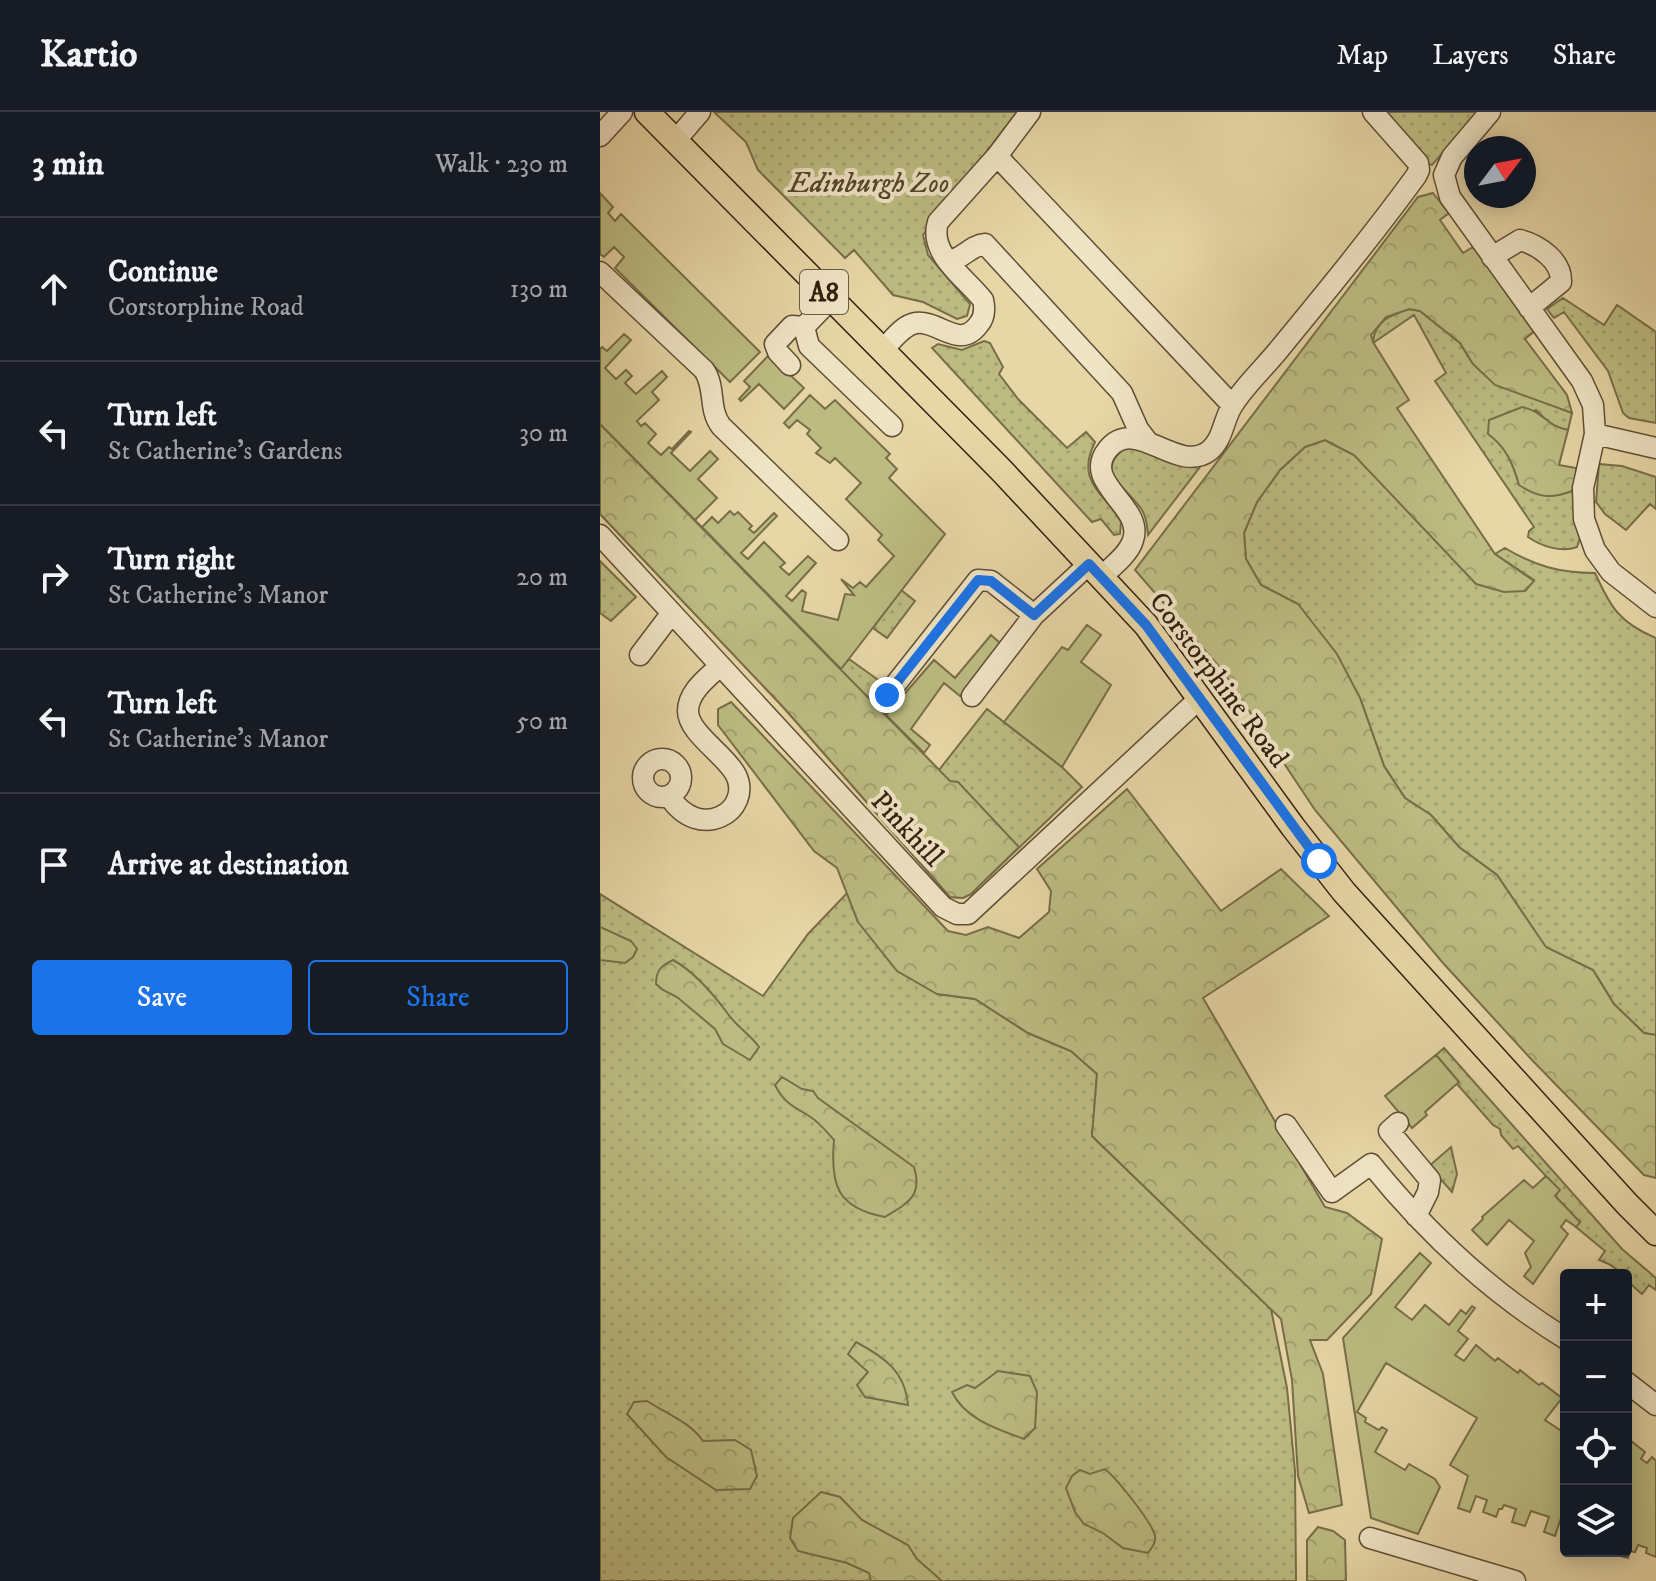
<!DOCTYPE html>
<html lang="en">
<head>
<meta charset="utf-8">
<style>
	:root { --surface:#171b24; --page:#242831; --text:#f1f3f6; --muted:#9ea1a6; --line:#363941; --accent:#1a73e8 }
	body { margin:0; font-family:"IM FELL DW Pica",serif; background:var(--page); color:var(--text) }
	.controls { position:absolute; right:24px; bottom:24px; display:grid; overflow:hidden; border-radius:8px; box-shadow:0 4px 20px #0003 }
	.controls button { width:72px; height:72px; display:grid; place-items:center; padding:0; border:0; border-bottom:2px solid var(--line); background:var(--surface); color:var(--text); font:40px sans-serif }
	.compass { position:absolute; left:864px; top:24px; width:72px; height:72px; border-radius:50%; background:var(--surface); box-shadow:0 4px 20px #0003; rotate:58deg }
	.stop { position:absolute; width:24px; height:24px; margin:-18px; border:6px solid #1a73e8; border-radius:50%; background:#fff }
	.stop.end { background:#1a73e8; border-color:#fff; box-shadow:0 2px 8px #0008 }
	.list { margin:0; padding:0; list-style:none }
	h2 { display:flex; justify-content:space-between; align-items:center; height:104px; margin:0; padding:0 32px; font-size:34px }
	h2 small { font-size:26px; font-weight:400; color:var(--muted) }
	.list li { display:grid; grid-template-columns:52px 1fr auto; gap:24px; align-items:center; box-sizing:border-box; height:144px; padding:0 32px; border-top:2px solid var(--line) }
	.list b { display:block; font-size:30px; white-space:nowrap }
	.list p { margin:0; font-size:26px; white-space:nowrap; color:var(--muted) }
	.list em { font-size:26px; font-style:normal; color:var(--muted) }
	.actions { display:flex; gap:16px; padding:24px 32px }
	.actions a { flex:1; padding:18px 0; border:2px solid var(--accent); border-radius:8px; text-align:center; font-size:28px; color:var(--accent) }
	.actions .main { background:var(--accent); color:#fff }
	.icon { flex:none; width:44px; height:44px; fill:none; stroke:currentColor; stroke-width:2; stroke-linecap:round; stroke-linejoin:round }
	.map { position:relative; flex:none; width:1056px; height:1469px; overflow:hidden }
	header { display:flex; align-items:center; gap:48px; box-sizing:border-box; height:112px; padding:0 40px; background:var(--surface); border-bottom:2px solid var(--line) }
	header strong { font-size:38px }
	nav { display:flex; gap:44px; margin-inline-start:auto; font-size:28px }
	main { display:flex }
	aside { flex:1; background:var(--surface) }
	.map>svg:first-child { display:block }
</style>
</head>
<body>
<header>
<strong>Kartio</strong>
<nav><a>Map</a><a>Layers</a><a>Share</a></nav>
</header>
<main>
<aside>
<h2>3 min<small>Walk · 230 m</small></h2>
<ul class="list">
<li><svg class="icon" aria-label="ahead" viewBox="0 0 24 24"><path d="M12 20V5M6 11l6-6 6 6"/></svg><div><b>Continue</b><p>Corstorphine Road</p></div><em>130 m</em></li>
<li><svg class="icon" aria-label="left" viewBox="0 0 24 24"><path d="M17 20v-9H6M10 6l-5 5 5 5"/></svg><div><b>Turn left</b><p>St Catherine's Gardens</p></div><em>30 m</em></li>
<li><svg class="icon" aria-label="right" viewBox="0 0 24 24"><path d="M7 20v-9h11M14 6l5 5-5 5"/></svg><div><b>Turn right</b><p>St Catherine's Manor</p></div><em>20 m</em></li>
<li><svg class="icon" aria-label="left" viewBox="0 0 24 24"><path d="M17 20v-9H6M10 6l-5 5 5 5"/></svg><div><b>Turn left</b><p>St Catherine's Manor</p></div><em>50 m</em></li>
<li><svg class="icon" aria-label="arrive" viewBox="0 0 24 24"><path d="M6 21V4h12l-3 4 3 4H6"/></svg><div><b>Arrive at destination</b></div></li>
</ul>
<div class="actions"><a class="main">Save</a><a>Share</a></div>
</aside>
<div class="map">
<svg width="1056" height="1469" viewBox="0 0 1056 1469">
	<defs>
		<pattern id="grass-dots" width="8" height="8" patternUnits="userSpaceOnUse" patternTransform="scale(2)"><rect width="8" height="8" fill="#bcbc82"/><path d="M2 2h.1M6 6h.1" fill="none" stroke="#a2a16f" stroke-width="1.8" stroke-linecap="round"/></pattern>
		<pattern id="forest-crowns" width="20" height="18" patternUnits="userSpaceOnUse" patternTransform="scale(2)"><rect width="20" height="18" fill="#bcbc82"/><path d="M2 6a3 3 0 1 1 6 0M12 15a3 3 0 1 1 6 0" fill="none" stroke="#a2a16f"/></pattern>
	</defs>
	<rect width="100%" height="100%" fill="#e7d6a6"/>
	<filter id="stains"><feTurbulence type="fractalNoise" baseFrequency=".0025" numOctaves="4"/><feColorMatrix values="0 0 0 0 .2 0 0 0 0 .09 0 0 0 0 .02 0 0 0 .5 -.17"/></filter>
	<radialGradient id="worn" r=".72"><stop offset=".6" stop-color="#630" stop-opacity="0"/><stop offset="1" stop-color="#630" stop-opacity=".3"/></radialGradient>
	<path fill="url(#grass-dots)" stroke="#786e48" stroke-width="2" d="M114,0H417L323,123L328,143L370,192L367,204L357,207L323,190L293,183L254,138L245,146L158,58L146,30Z
		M784,0H879L832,53L824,51Z
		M963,186L1004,213L1017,193L1056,220V311L1029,306L1023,301L1008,259L964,200L954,206L947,197Z
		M809,197L820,199L860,231L873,252L928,283L972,301L968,318L953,315L936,298L888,321C906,335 913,351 919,373L976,372L980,426L977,435C961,441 941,434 928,425L929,419L934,415L835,269L846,261L814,203L773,231C774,209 791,203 809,197Z
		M384,229L390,231L403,255L399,262L418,287L467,336L486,320L495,330C475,370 504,380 521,410L520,422L514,423L501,407L492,410L332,236L338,232L362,238Z
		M0,312L241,556L249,547L288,575L275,592L339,658L387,597L462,655L482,675L371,782L363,786L350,785L184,596L0,402Z
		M725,328L754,343L813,403L925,479L934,468L895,442L905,436C935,454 960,461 995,461C1010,494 1019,511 1056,526V923L1044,921L1014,892L993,858L946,836L897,763L859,735L831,703L805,686L784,654L760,586L698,492L661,473L646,447L644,421L657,390L680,358L705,335Z
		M530,333L603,351L548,423C547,414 547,406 542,398C526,374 490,358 530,333Z
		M999,352L1022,354L1056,365V397L1050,392L1026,418L1005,402L996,390Z
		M0,449L36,485L11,509L0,501Z
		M301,478L315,489L287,526L273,516Z
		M247,781L258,810L337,882L375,887L428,921L471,939L497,962L492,1024L671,1197L687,1276L695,1359L696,1469H0V782L163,884L208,822Z
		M844,936L1022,1137L1056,1166V1178L1049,1173L1042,1182C1025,1169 1021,1155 999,1148L1005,1139L976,1115L980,1110L955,1084L959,1078L918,1034L913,1037L901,1023L900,1017L893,1013L857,972L859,970L836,943Z
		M851,1035L857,1062L852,1080L829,1054Z"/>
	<path fill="url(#forest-crowns)" stroke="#786e48" stroke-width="2" d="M833,81L849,101L840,108L863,141L873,135L937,217L925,227L967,283L972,301L895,273L873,252L860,231L820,199L809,197L786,205L771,223L773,230L809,288L797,296L895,442L934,469L925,479L904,480L876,472L754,343L725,328L705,335L680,358L657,390L644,421L646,447L661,473L698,492L737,542L760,586L784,654L805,686L831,703L859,735L897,763L946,835L993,858L1014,892L1044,921L1056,923V1066L1044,1063L931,947L843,851L715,698L622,558L535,458L818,85Z
		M922,295C945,300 944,313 968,318L959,353L976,356V372L972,379C952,387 938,386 919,373C913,351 906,335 888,322L889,308Z
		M0,312L350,669L358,670L419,735L371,782L363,786L350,785L184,596L0,402Z
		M131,590L348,819L366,823L388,815L419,826L449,800L451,779L437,757L527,677L621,799L681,757L729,804L603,886L725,1095L747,1101L782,1127L771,1182L727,1228H710L723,1262L742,1393L709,1401L698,1364L692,1268L681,1207L492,1024L497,962L471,939L428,921L375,887L337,882L297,859L258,810L237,756L214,739L118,613V597Z
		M0,815L31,829L37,837L33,845L25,851L0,848Z
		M73,848C95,860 114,883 128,902C137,915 150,922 159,935L150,948L123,932L115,917L77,885L63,878L56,872C56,858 61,854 73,848Z
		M182,965L202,977L213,979L218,986L314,1055C323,1084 308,1091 285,1105C237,1096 230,1073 234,1028C227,1020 219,1010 209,1004C193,994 184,991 175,973Z
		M256,1230C284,1245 305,1259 308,1293L265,1285L257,1273L268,1260L248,1242Z
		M398,1259L430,1264L437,1280L435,1316L424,1327C397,1317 365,1307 352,1280L367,1273L375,1276Z
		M47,1289C67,1302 90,1310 103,1329L135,1328L151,1338L157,1364L150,1377L116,1378L66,1345L27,1302L34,1290Z
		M480,1358L490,1362L505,1357C517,1367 552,1410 555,1424C556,1431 552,1435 548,1441L523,1436L503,1421L484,1412L475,1400L466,1376L472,1364Z
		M221,1380L240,1385L262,1408L308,1433L317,1447L342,1469H271L269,1461L247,1451L198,1439L190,1426L193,1406Z
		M718,1415L733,1419L745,1428L746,1469H707V1428Z"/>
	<path fill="#bcbc82" stroke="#786e48" stroke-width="2" d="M0,81L13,95L8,101L15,109L21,102L160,240L130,270L15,156L24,145L14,135L4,145L0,142Z
		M24,222L31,228L5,256L16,267L26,258L32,264L25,271L36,282L62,259L67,265L52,280L59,288L37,309L41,314L45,311L56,322L48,331L61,343L69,335L72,337L89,319L91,320L71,341L90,359L110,339L118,347L98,367L117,386L95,408L0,312V237L2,235L7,239Z
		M169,243L204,276L184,297L159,272L141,289L139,287L150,275L144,269Z
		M210,283L225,297L235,288L290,342L286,346L297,357L289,366L345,422L241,557L102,415L112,405L118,411L130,399L134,403L138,400L152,414L149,417L154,421L174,401L177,404L141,441L148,447L164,430L185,451L180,455L189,463L208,444L216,451L186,484L192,489L202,478L206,481L202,499L238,508L245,482L254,483L241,467L253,476L260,470L266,475L294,444L278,428L282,423L246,387L261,371L235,346L230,351L216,341L221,336L207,322L210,318L197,308L189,316L184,311Z
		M487,513L501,523L481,550L511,573L462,655L404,610L462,535L468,538Z
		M391,523L400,531L360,584L344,571L311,617L330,633L324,641L286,603L334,548L355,566Z
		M836,943L859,970L825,1000L827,1003L812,1016L785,984Z
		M946,1064L960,1078L955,1084L980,1110L976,1115L966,1108L961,1115L968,1122L933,1172L924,1164L931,1155L925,1141L934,1129L909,1108L887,1133L872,1118L883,1107L882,1105L924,1068L933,1076Z
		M820,1141L831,1151L795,1195L812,1208L825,1193L849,1213L861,1198L866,1202L872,1194L875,1196L858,1219L868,1227L855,1243L864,1249L876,1233L895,1249L898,1246L918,1261L920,1258L939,1273L942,1271L962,1286L945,1308L966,1322V1407L961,1406L955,1424L944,1420L949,1405L931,1399L925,1414L912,1410L916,1397L904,1393L902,1397H899L896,1405L883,1400L887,1388L876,1384L870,1400L858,1396L868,1364L850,1353L877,1306L786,1251L757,1300L766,1306L765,1310L779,1318L782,1315L787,1318L775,1340L805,1358L809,1352L835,1367L840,1375L818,1422L771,1406L743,1226Z
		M1026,1325L1045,1340L1041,1347L1047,1351L1052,1345L1056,1349V1445L1046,1441L1047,1436L1038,1433L1035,1440L1030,1439L1028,1446L1020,1444L1021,1439H1026Z"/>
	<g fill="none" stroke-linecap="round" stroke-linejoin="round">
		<g stroke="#604e35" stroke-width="23">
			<path id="minor" d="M890,0L852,45L844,63L850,85L982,269L993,293L995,322L983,376L984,407L995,438L1011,460L1056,495
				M0,24L22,0
				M76,28L100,0
				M397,44L632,293
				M892,145L920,128C939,133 962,149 961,170L929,196
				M349,149C363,147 371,133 385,132L522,281L538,317L548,330
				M0,160L104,258C116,275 108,297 121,314L238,428
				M231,187L204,215L209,234L292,314
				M282,239C291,230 302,213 316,211C339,208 360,239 379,212C385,205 385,197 383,188C366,166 328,142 338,110L397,44L430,0
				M190,253L178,240L175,232L192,214L204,215
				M995,322L1056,336
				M0,423L343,795L357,802H368L600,586
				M501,465C512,455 529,442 533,428C545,394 480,371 508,337C536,303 577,363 609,339C624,327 623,306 634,291C647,271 666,254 681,235C727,179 773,123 816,64L819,58L818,51L773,0
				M40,543L71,502
				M287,583L378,468L391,469L434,503
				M372,584L434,503L489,452
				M43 666a19 19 0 1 1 38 0a19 19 0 1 1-38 0Z
				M69,684C100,732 153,698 136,663C126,643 88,621 88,599C88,580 107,566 120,554
				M798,1011L789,1019L830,1068L828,1080L816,1104
				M686,1013L732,1080L771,1052C826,1120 891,1181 966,1227
				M1026,1270L1056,1293
				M770,1426L915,1469"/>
		</g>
		<g stroke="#33200f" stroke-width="27">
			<path id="major" d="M47,0L402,359L546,513L693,715L744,780L1027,1092L1056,1121"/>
		</g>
		<use href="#minor" stroke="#efe4c5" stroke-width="20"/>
		<use href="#major" stroke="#e7d6a6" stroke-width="24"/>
	</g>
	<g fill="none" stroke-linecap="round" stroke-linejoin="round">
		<path stroke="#1a73e8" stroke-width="10" d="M287,583L378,468L391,469L434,503L489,452L546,513L719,749"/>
	</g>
	<g text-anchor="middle" stroke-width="8" stroke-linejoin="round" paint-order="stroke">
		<rect fill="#efe4c5" stroke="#6b5b46" stroke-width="2" x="200" y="158" width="48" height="44" rx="6"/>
		<g font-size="26" font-weight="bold" fill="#33200f">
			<text x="224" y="189">A8</text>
		</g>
		<g font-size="28" font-style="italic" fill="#55472c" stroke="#efe4c5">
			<text x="269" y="80">Edinburgh Zoo</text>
		</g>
		<g font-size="28" fill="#33200f" stroke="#efe4c5">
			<text transform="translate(620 567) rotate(53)" y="10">Corstorphine Road</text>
			<text transform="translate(308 716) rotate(47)" y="10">Pinkhill</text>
		</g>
	</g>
	<rect width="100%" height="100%" filter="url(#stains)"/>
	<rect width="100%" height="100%" fill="url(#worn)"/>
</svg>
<div class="controls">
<button>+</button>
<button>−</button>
<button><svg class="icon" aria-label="locate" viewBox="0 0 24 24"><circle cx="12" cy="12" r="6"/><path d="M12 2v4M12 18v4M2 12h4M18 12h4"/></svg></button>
<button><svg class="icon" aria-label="layers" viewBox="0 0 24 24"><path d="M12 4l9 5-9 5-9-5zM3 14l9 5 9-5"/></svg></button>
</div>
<svg class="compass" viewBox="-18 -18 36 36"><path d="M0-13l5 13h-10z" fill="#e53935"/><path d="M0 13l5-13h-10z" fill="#9ea1a6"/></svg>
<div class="stop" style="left:719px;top:749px"></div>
<div class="stop end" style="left:287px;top:583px"></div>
</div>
</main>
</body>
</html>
